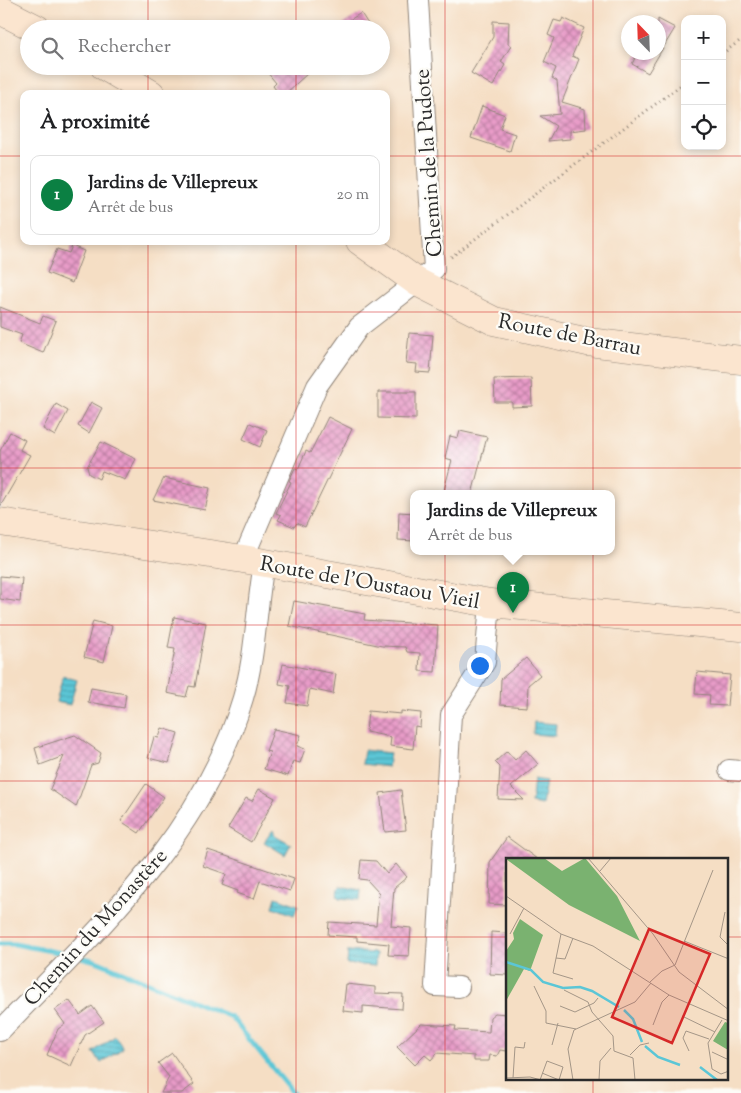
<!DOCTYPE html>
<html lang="fr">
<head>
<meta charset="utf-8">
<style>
	:root { --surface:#fff; --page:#f6f6f6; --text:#202124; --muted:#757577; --line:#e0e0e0; --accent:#0b8043 }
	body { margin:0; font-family:"Sorts Mill Goudy",serif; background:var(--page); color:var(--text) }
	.controls { position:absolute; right:15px; top:15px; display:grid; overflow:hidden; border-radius:10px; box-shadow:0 2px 8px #0003 }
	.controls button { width:45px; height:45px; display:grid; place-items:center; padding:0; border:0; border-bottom:1px solid var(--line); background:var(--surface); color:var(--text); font:25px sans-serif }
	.compass { position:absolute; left:621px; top:15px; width:45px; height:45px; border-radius:50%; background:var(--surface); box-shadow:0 2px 8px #0003; rotate:337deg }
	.you { position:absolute; left:479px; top:665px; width:18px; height:18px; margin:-12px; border:4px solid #fff; border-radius:50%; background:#1a73e8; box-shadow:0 0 0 8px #1a73e833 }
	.badge { display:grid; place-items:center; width:32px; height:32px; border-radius:50%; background:var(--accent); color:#fff; font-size:16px; font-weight:700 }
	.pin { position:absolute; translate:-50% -41px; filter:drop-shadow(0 1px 2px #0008) }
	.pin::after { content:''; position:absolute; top:26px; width:18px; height:15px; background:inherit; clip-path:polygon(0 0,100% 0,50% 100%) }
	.popup { position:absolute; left:410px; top:490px; width:205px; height:65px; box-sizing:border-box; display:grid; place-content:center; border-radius:10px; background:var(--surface); filter:drop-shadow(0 1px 4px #0005); font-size:16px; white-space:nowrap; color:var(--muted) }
	.popup b { font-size:19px; color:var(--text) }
	.popup::after { content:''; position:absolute; left:50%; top:100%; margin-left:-10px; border:10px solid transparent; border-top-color:var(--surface) }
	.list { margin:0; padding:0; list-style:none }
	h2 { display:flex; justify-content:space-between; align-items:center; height:65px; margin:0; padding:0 20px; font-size:21px }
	h2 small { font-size:16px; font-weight:400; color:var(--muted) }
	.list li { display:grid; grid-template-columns:32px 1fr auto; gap:15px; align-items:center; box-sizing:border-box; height:80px; margin:0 10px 10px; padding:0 10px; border:1px solid var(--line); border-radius:10px }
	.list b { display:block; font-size:19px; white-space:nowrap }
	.list p { margin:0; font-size:16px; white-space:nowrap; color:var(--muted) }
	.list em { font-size:16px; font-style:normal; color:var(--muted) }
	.icon { flex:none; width:28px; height:28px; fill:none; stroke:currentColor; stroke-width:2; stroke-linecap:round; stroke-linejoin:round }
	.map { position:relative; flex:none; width:741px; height:1093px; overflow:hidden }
	.search { position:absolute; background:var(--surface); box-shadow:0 2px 8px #0003; left:20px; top:20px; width:370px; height:55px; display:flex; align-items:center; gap:12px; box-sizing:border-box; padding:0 18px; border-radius:28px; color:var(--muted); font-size:19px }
	.panel { position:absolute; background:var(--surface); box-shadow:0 2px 8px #0003; left:20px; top:90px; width:370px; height:155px; border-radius:10px }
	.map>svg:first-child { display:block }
</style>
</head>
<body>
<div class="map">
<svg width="741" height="1093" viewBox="0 0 741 1093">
	<defs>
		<pattern id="water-rules" width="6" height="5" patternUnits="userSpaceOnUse" patternTransform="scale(1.25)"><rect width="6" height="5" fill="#5bc6d6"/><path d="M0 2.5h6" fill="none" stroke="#4ba1ae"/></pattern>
		<pattern id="building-cross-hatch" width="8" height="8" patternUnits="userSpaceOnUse" patternTransform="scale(1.25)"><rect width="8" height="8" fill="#e89bc8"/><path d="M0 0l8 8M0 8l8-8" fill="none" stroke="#bc7fa3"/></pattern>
	</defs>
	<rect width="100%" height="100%" fill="#fdfcf7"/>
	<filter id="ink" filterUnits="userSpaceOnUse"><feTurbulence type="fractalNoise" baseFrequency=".02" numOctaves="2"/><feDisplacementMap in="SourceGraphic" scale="10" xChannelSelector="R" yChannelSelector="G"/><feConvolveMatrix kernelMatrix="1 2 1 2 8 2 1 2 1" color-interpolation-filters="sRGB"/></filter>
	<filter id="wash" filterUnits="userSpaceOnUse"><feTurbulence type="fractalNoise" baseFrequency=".0096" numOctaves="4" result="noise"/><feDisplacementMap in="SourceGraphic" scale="20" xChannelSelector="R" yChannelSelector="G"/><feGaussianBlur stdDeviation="1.12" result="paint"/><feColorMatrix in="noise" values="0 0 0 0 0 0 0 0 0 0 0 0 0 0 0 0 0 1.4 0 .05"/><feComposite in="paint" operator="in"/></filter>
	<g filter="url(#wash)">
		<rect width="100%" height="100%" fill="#f5dec4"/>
		<path fill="url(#water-rules)" stroke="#437880" d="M63,676L77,680L70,705L56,702Z
			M534,722L556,724L555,736L533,734Z
			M364,750L390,753L388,767L362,764Z
			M534,779L546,781L542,805L531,803Z
			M273,830L275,835L291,844L285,855L264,842Z
			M340,886L361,890L360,900L340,898L337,895Z
			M276,897L298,905L294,915L273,907Z
			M348,951L376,953L375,966L347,964Z
			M115,1036L123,1048L101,1063L93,1052Z"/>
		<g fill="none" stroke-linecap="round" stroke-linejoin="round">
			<path stroke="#5bc6d6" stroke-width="5" d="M0,944H14L67,954
				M81,957L96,961L231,1017L293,1093"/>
		</g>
		<g id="blocks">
			<path fill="url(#building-cross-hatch)" d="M361,13L371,29H335Z
				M563,18L584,28L572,56L579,59L562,102L585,109L586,129L570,131V139L548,141L556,126L540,116L560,114L557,81L552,78L556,68L544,62L554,38L548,35L554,20L561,22Z
				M658,19L675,28L648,73L632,64L638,52H658Z
				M493,21L509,22L508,44L511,46L501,62L505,65L493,86L471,73L493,37Z
				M262,66H302L308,73L285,94H279L273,86L276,83Z
				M482,106L505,115L500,129L515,134L510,151L471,138Z
				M72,246L84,251L72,283L47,273L57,249L69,253Z
				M0,307L40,323L43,316L56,321L43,353L19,343L22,335L0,327Z
				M409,333L433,335L430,373L416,372L417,364L406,363Z
				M531,378L532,406L512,407V402H495L494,379Z
				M378,392H416V419L378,418Z
				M91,402L102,408L89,433L78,426Z
				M56,404L68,411L55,436L43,429Z
				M328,417L352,429L305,527L297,523L294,527L278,520L281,515L276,513L291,482L289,481L295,468L298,469L306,451L310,453Z
				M250,423L267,430L260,447L243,439Z
				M460,431L487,437L472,494H443L452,460L445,458L450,436L458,438Z
				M10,432L25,440L20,450L30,455L0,507V451Z
				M101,442L136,459L125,480L102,471L99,479L89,474L87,467Z
				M164,478L210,488L205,510L153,500Z
				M399,512L414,513V541L398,540Z
				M0,576L22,578L20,602L0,599Z
				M294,601L365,614L364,620L438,625L435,672L419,671L420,653L407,652L405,647L382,646L289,626Z
				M174,617L206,623L195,687L189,686L186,697L167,693L175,649L168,648Z
				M93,621L112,626L104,662L84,657Z
				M526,658L540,675L528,685L527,707L500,705L501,679Z
				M283,664L336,674L333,694L310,689L307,706L287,703L290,686L279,684Z
				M697,672L730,675L727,706L709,705L710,695L695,694Z
				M91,688L126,694L124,708L88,702Z
				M368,711L401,714V711L421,713L420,727L415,726L413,749L390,746L391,737L366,732Z
				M162,728L178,733L169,763L148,758L154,737L159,738Z
				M274,729L301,735L297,746L305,749L300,763L293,761L288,776L264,769L270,752L266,751Z
				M75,735L101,753L98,763L91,765L76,807L50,789L64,756L40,765L35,748Z
				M526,750L538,764L511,787L524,800L498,799L500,767L495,762L507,751L515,760Z
				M146,784L164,797L139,833L121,821Z
				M259,789L275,798L251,842L228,828L246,798L252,801Z
				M401,790L406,830L385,832L380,793Z
				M507,837L537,859H507V905L489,904L490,862Z
				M208,850L294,879L290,891L260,881L254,899L237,893L238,891L222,885L226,874L203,866Z
				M361,860L376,861L387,874L396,864L407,877L394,888L391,926L411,928L409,956L388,955L389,944L357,941V937L328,935L329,922L376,925L379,893L367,880L359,879Z
				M491,932L507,933V975L490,974Z
				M346,984L375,987V993L403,994L402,1009L363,1006V1013L343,1011Z
				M69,1000L80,1015L92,1006L104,1022L85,1035L71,1066L47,1055L58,1029L65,1024L55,1010Z
				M495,1013L507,1014V1051L500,1050L497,1056L490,1055L489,1061H474V1056L437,1053L431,1060L425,1055L415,1065L397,1047L421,1024L456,1026L455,1030L489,1032L490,1017Z
				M172,1053L194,1084L182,1093H161L169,1077L158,1063Z"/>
		</g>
	</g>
	<g filter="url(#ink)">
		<use href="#blocks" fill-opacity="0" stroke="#908478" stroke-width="1"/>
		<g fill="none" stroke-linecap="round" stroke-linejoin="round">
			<g stroke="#908478" stroke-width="22">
				<path id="street" d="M243,559L317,386L359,327L434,269L418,0
					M729,770L741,771
					M459,987L435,986L451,715L485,662L490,603
					M0,1031C95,932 203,835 243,698C256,655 256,608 264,564"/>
			</g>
			<g stroke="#908478" stroke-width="29">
				<path id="secondary" d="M0,10L37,29
					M104,66L151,94
					M360,241L417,282L494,321L588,342L741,360
					M0,522L243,559L490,603L741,627"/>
			</g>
			<path stroke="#908478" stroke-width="3" stroke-dasharray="1 4" stroke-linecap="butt" d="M722,54L741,40
				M451,257L685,82"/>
			<use href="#street" stroke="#fff" stroke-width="20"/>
			<use href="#secondary" stroke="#fbe5cf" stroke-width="28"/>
		</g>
	</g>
	<path fill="none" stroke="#d62828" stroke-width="1" stroke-opacity="0.55" d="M148,0V29M296,0V29M445,0V1093M593,0V859M148,66V94M296,66V94M0,156H24M386,156H741M148,241V1093M296,241V1093M0,312H741M0,468H741M0,625H741M0,781H741M0,937H507M727,937H741M593,1079V1093"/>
	<g text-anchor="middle" stroke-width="4.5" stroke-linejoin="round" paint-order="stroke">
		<g font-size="21" fill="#2b2b2b" stroke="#fdfcf7">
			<text transform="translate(428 163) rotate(-94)" y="7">Chemin de la Pudote</text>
			<text transform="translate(570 334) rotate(11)" y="7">Route de Barrau</text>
			<text transform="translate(370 582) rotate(10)" y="7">Route de l'Oustaou Vieil</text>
			<text transform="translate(95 927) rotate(-48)" y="7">Chemin du Monastère</text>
		</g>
	</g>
	<g transform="translate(506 858)">
		<rect width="222" height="222" fill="#f5dec4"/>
		<path d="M38,0L56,13L79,0L111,38L134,83L63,47L0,1ZM14,61L37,77L24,113L18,111L0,143V93L8,81L7,75ZM219,164L222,165V192L207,183Z" fill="#7ab270"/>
		<path fill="none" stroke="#5bc6d6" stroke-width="2.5" d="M0,104L25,112L37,124L57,130L74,129L86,133L113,149M118,152L127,161L136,184M139,188L152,199L174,207M194,209L211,222"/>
		<path fill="none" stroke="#a49687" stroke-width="1" d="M82,0L147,76L173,114L223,152M94,13L105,0M0,38L55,76L87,88L163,137L223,163M219,54L214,79L222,87M4,76L18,50M55,76L47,115L67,121M178,83L223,101M50,100L59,101L67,80M144,124L156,113L169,107L207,12M28,128L40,153V165L70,171M58,132L82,144L86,154L107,178L108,193L127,200L129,222M54,148L69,154L88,145L92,140M176,158L209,174M216,162L202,185L206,211L215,216L223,213M147,167L156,144L163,137M46,187L52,165M183,193L177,180L180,173L203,181M206,194L223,202M124,197L134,187L143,185M36,215L53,222M0,220L24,219L35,222M7,220L9,189L18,190L19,184M34,222L41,203L57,209L53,222M67,222L62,191L68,172L129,144L145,125M93,222L94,203L105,190"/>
		<path fill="#d62828" fill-opacity="0.15" stroke="#d62828" stroke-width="2.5" d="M143,71L204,96L166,185L106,159Z"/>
		<rect width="222" height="222" fill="none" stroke="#2b2b2b" stroke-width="2.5"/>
	</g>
</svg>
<div class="controls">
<button>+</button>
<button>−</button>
<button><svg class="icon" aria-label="locate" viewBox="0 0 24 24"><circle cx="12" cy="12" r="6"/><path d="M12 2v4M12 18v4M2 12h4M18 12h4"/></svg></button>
</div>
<svg class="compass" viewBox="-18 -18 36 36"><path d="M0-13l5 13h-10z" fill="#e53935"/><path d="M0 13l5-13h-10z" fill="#757577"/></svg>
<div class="you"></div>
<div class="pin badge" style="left:513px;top:613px">1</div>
<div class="popup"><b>Jardins de Villepreux</b>Arrêt de bus</div>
<div class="search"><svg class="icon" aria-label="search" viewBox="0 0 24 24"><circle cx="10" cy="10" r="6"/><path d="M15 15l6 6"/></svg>Rechercher</div>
<section class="panel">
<h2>À proximité<small></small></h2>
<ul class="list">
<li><span class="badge">1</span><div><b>Jardins de Villepreux</b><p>Arrêt de bus</p></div><em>20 m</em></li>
</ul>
</section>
</div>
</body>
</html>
